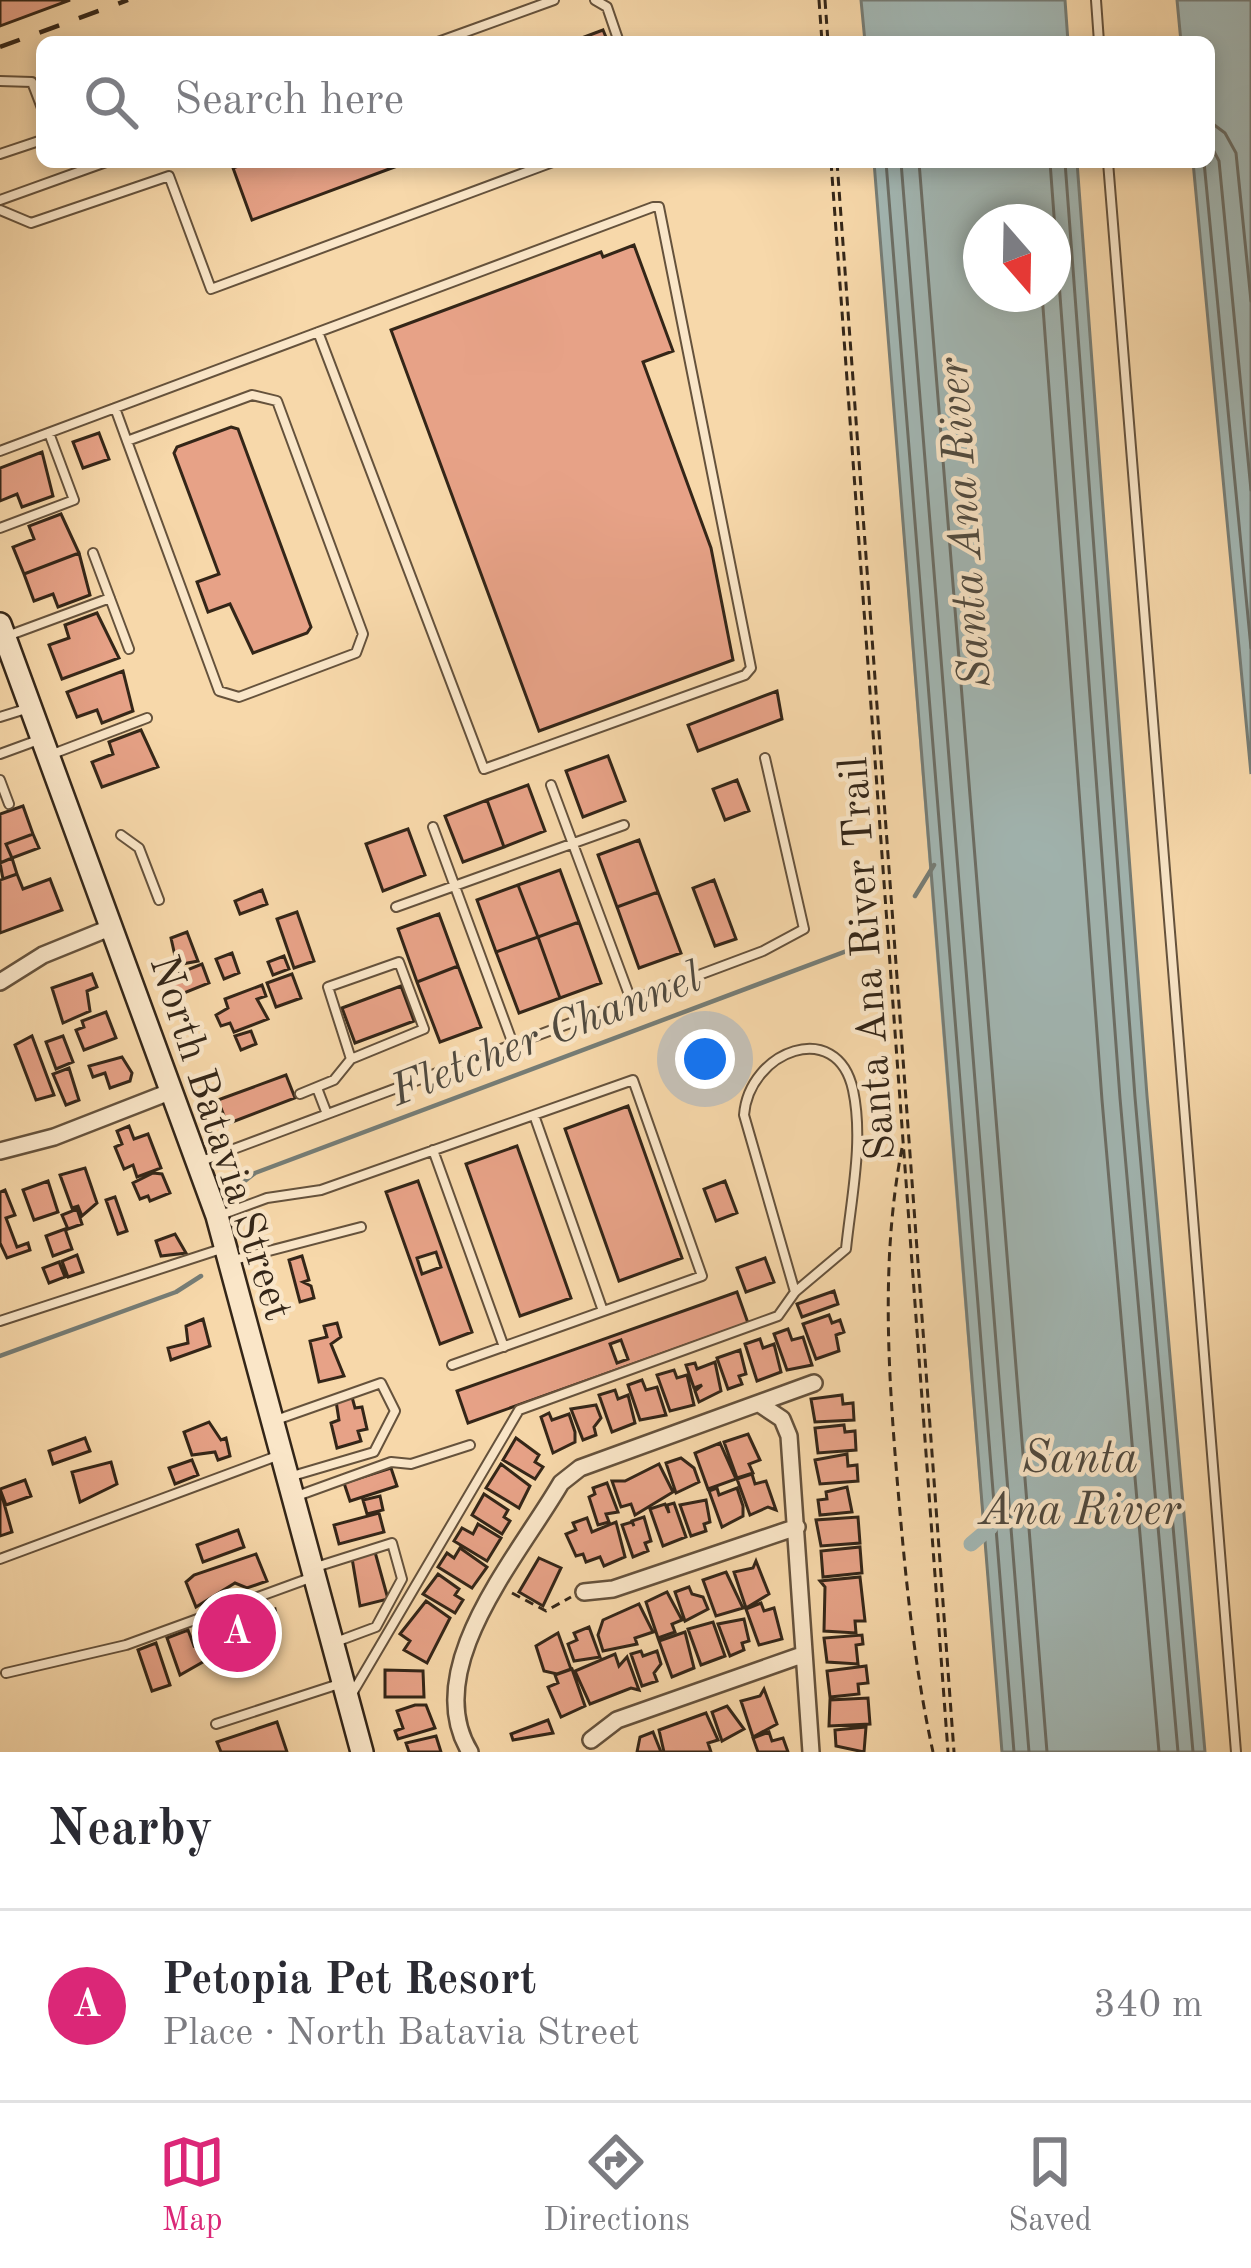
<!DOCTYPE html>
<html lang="en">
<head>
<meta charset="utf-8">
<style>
	:root { --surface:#fff; --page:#f2f2f3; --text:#2b2b33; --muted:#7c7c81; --line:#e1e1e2; --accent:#db2777 }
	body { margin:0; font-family:"Old Standard TT",serif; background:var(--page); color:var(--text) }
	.compass { position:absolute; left:963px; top:204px; width:108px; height:108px; border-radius:50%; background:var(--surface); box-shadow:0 6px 18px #0003; rotate:160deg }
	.you { position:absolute; left:705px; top:1059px; width:42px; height:42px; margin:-30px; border:9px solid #fff; border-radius:50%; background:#1a73e8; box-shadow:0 0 0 18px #1a73e833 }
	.badge { display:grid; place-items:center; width:78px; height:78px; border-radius:50%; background:var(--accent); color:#fff; font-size:39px; font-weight:700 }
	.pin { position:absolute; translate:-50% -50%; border:6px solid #fff; box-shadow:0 3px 12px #0006 }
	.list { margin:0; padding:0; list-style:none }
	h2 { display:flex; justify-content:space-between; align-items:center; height:156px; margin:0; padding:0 48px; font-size:51px }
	h2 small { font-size:39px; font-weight:400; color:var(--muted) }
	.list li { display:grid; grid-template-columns:78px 1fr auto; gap:36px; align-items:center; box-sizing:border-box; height:192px; padding:0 48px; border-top:3px solid var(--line) }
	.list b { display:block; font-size:45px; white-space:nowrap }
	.list p { margin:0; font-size:39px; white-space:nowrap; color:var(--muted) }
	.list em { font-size:39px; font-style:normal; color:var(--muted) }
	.icon { flex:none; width:66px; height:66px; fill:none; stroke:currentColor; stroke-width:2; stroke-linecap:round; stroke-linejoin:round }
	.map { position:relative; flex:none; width:1251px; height:1752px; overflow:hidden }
	.search { position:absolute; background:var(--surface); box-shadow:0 6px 18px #0003; left:36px; right:36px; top:36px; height:132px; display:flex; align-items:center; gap:30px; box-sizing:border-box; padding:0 42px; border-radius:18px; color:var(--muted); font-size:45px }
	.sheet { height:348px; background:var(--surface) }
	nav { display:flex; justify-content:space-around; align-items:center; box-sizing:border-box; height:168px; border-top:3px solid var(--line); background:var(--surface); font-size:33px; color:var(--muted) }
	nav a { display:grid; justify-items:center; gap:6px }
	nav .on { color:var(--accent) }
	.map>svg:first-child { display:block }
</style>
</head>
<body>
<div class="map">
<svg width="1251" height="1752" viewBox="0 0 1251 1752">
	<rect width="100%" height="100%" fill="#f7d8aa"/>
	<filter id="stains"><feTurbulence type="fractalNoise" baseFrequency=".00167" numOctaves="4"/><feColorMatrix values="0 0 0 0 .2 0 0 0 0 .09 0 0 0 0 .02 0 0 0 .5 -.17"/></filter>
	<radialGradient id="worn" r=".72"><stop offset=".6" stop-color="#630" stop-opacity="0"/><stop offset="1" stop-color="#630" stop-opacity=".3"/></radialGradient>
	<path fill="#a2b7b4" stroke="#767d76" stroke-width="3" fill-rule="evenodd" d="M861,0H1065L1068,42H865Z
		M1177,0H1251V774L1193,162H1209V42H1181Z
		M874,162H1077L1147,1096L1205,1752H1002C956,1222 915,692 874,162ZM1053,222V294H981V222Z"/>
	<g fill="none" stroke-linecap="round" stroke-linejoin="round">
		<path stroke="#6b6e66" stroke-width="3" d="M1209,121L1225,133L1236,153L1251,301
			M1209,142L1219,161L1251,490
			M886,162L1014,1752
			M901,162L1029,1752
			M919,162L1047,1752
			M1050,162L1120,1098L1178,1752
			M1065,162L1135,1097L1193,1752
			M1204,162L1251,648
			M1042,294L1102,1100L1159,1752"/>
		<path stroke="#767d76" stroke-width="4.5" d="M915,896L934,865
			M237,1187L255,1173L876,940
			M0,1356L176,1292L201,1276"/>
		<path stroke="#a2b7b4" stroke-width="15" d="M971,1544L991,1527"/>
	</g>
	<path fill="#e7a287" stroke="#342618" stroke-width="3" fill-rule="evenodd" d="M0,0H70L0,26Z
		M603,30L608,42H571Z
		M249,162H408L252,220L233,168Z
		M634,245L673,351L643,362L711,548L733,660L539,731L391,330L601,252L603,257Z
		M231,427L238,429L311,627L307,633L253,653L230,604L208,612L197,582L219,574L174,453L177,447Z
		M99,433L109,459L83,468L73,442Z
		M42,452L53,496L22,507L17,494L0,501V468Z
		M61,514L79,553L24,574L13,547L34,539L29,526Z
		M79,553L90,595L58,607L53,594L34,601L24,574Z
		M97,613L119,658L62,679L49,645L69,638L65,625Z
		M123,671L133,711L102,723L97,710L77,717L67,692Z
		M777,691L782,719L698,751L688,725Z
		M141,730L158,767L102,787L92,762L113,754L109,742Z
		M608,756L625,801L583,817L566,771Z
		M737,780L749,811L725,820L713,789Z
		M528,785L545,831L504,847L487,800Z
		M487,800L504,847L463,862L445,816Z
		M23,806L33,834L6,844L12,858L0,863V814Z
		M408,829L425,875L383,891L366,844Z
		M33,834L39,848L12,858L6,844Z
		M639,840L658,892L617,907L598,855Z
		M12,858L17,874L3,879L0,863Z
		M560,870L579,922L538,937L518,885Z
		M17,874L23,889L50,879L62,910L0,933V880Z
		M714,880L736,939L715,946L693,888Z
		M518,885L538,937L496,952L477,900Z
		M262,890L267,904L240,914L235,901Z
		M658,892L681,953L639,968L617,907Z
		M297,912L314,961L294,968L277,919Z
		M439,914L458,966L417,982L398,929Z
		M579,922L601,983L560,998L538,937Z
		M187,932L198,961L177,965L171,938Z
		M538,937L560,998L519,1013L496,952Z
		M232,953L239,973L224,979L216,959Z
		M284,956L289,969L273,975L268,962Z
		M202,964L209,983L174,997L167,978Z
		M458,966L481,1027L440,1042L417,982Z
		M92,974L97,987L87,991L90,1011L63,1023L52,988Z
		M292,974L301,998L276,1007L267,983Z
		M262,985L266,996L257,999L268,1019L234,1032L230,1023L221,1026L216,1015L228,1008L225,999Z
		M401,986L414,1021L355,1043L342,1008Z
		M106,1012L116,1038L84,1050L76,1030L84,1027L82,1021Z
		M251,1031L256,1044L241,1050L235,1036Z
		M32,1036L54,1095L36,1100L15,1045Z
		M63,1036L73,1062L56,1069L46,1042Z
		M122,1057L132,1073L130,1081L110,1088L105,1073L93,1077L89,1066Z
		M69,1068L79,1100L66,1105L53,1074Z
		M286,1075L295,1098L227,1124L218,1100Z
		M628,1106L682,1258L619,1281L565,1129Z
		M129,1126L134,1139L148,1134L161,1168L137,1177L133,1165L124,1169L115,1147L122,1144L117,1131Z
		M517,1146L571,1298L520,1316L466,1164Z
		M85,1168L97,1203L82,1216L78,1206L72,1208L60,1175Z
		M153,1173L162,1174L170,1193L150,1201L148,1196L140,1199L133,1183Z
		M48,1181L58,1212L34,1220L23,1190Z
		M418,1181L472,1332L440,1344L386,1192ZM436,1252L441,1267L422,1274L417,1258Z
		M725,1181L737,1213L716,1221L704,1189Z
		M5,1190L15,1215L6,1218L17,1247L28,1243L30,1250L7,1258L0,1243V1192Z
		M115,1197L127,1231L118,1234L106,1200Z
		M77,1209L82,1224L68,1229L62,1215Z
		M65,1229L72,1249L53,1256L46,1236Z
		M175,1234L186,1253L161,1256L156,1241Z
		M77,1255L83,1272L68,1277L62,1261Z
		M302,1256L309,1280L303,1282L311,1286L314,1298L300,1302L289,1260Z
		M765,1258L774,1282L746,1292L737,1268Z
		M59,1262L65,1277L49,1283L43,1268Z
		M834,1291L838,1304L802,1317L797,1304Z
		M737,1292L748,1323L468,1423L457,1391ZM621,1340L628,1359L617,1363L610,1344Z
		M829,1315L832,1323L840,1320L844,1332L836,1335L839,1351L816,1359L803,1324Z
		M203,1319L210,1346L171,1360L168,1348L188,1343L186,1326Z
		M337,1323L341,1337L331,1344L344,1376L319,1382L310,1341L327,1337L324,1326Z
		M788,1329L792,1340L803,1337L812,1365L787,1370L774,1334Z
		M760,1339L763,1348L774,1344L781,1372L757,1381L745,1344Z
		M740,1350L746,1374L739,1376L742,1384L728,1389L717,1358Z
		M715,1362L721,1391L699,1402L695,1391L702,1385L694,1388L686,1365L695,1363L697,1369Z
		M674,1370L677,1378L687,1375L694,1405L670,1411L657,1375Z
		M642,1380L646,1390L657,1387L666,1415L640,1420L628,1385Z
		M615,1390L618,1399L628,1395L635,1423L612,1432L599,1395Z
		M842,1395L843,1404L853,1403L854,1420L815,1422L811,1399Z
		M352,1397L355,1408L362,1407L367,1429L358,1431L361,1441L337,1448L331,1423L339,1420L336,1401Z
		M596,1405L601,1418L594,1427L596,1435L583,1440L571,1409Z
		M549,1413L552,1420L569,1414L575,1432V1442L553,1453L541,1417Z
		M209,1422L221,1440L226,1438L230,1456L218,1460L215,1452L192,1455L184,1432Z
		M844,1425L845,1432L855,1431L856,1450L818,1453L815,1428Z
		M748,1434L760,1460L749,1464L753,1473L737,1478L724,1442Z
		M85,1438L90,1451L53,1464L49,1451Z
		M516,1438L539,1455L535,1462L543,1467L535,1479L503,1460Z
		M720,1443L736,1479L708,1489L695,1453Z
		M847,1454L848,1466L857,1465L858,1481L820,1484L815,1460Z
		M681,1458L694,1468L699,1482L676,1493L666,1463Z
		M192,1460L198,1475L175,1484L169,1468Z
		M111,1462L117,1484L80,1502L72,1472Z
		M501,1464L530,1486L519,1508L486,1488Z
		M659,1464L673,1492L635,1515L631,1504L621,1507L612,1481H625Z
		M391,1468L397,1486L350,1501L344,1483Z
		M752,1474L755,1484L766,1481L776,1510L768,1507L750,1515L737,1479Z
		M25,1480L31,1496L6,1505L0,1489Z
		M607,1483L618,1512L606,1514L609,1522L598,1525L589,1497L595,1494L593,1488Z
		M847,1487L852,1512L820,1515L818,1500L827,1499L826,1492Z
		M717,1488L719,1495L737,1488L743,1506V1516L722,1527L709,1491Z
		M0,1489L12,1532L0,1536Z
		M484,1494L508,1510L504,1517L510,1521L502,1534L472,1515Z
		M380,1496L383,1510L367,1514L363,1500Z
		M706,1500L710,1522L704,1524L706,1531L691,1536L680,1505Z
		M674,1503L686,1537L663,1546L650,1509L665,1504L669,1513L667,1505Z
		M379,1513L384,1532L339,1544L334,1525Z
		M644,1517L651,1541L645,1543L648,1551L633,1557L622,1525L632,1522L634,1526L632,1521Z
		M858,1517L860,1543L821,1546L816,1520Z
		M587,1518L592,1532L616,1522L625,1557L604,1566L600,1557L586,1562L583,1554L576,1556L566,1534L576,1530L573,1523Z
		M478,1524L501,1538L487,1561L454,1541L462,1528L473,1534Z
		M238,1530L244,1547L203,1562L197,1545Z
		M860,1547L862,1573L823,1577L821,1551Z
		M460,1548L487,1567L472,1588L438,1567L447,1553L454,1558Z
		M375,1552L388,1599L360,1606L352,1558Z
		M256,1554L267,1581L247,1588L235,1583L196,1607L186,1582L194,1575Z
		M539,1558L561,1568L543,1606L519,1592Z
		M756,1561L769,1594L746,1608L734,1572L753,1568Z
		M726,1572L743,1608L716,1616L703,1580Z
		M438,1574L459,1589L455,1595L463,1600L455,1613L423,1594Z
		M860,1577L865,1621H855L856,1633L824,1631L825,1587L820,1581Z
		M689,1587L692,1594L703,1597L708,1609L685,1621L675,1592Z
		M667,1592L682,1620L672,1624L675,1632L658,1638L646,1602Z
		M426,1601L450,1618L427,1663L404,1650L410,1641L400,1634Z
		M761,1603L764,1611L774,1608L782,1639L759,1645L746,1609Z
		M639,1604L653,1632L635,1638L637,1644L603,1651L598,1635L603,1620Z
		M275,1609L280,1632L228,1646L229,1650L215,1655L208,1633L252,1622L250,1618Z
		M744,1619L749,1641L742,1643L744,1650L730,1656L718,1624Z
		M713,1622L725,1656L701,1665L688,1629Z
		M589,1627L600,1657L574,1661L568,1644L577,1640L574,1633Z
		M188,1630L194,1646L210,1640L215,1655L180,1675L167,1638Z
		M685,1632L694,1668L672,1677L659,1641Z
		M558,1633L571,1669L557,1674L544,1671L536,1646Z
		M862,1635L863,1644L856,1645L858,1664L827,1662L824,1638Z
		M156,1643L170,1685L152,1691L138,1650Z
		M641,1651L643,1656L657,1651L661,1664L654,1673L657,1681L642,1686L631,1654Z
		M615,1654L619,1666L627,1657L639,1690L631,1688L590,1704L575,1671Z
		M866,1666L868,1683L858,1684L859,1694L830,1697L827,1671Z
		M572,1669L585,1706L561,1717L548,1687L558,1683L555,1675Z
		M385,1670L423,1671L424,1697H385Z
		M764,1689L777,1724L753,1737L741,1701L760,1696Z
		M868,1698L870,1724L829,1726L830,1700Z
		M415,1705H426L435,1728L398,1739L395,1731L403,1728L397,1711Z
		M727,1706L744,1729L722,1741L712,1712Z
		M706,1713L718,1740L708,1743L711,1752H664L659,1730Z
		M548,1720L553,1733L513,1740L511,1734Z
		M277,1722L287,1752H221L217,1742Z
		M866,1727L864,1752L836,1746L835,1730Z
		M653,1732L661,1752H637L640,1737Z
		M769,1732L772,1741L783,1738L788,1752H758L753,1738Z
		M436,1736L441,1752H409L406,1743Z"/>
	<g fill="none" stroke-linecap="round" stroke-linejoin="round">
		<g stroke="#65523c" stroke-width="12">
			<path id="lane" d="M595,0L607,7L619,42
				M1096,0L1099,42
				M438,42L554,0
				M0,81L32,82L42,108
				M0,154L42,140
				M1108,162L1236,1752
				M0,200L106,162
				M0,210L31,223L169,176L211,289L553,162
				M115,408L127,441L219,691L239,697L356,653L363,634L277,401L252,395L127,441
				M0,451L653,207H659L751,668L745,675L484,769L318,332
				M0,528L74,500L49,433
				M93,553L129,649
				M10,635L110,598
				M0,717L29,708
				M0,754L41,739
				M50,755L147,718
				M0,780L9,804
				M551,785L631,1000
				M433,827L513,1044
				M121,835L139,848L159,900
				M396,907L624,825
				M317,1088L327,1114
				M300,1094L334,1080L351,1059L424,1029L399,962L328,987L351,1059
				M534,1115L603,1311
				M433,1150L504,1347
				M199,1162L763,951L804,929L765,758
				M218,1216L267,1198L321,1190L633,1080L702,1276L452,1365
				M230,1261L361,1227
				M0,1321L224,1248
				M276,1420L381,1383L395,1411L374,1452L289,1477
				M297,1496L391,1462L411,1464L470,1445
				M0,1559L277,1456
				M316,1567L392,1543L402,1579L376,1627L333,1643
				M6,1673L126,1645L310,1578
				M353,1692L519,1410L778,1316L795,1292L846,1249C851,1199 864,1141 853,1090C837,1017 749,1051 744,1115L795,1292
				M216,1724L339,1684"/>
		</g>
		<g stroke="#65523c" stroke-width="20">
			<path id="street" d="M0,982L43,955L112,927
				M0,1151L54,1137L172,1091
				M761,1405L782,1419L789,1436L811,1752
				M584,1592L613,1589L797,1527
				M591,1740L617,1720L802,1655
				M470,1752C419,1669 518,1557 561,1483L580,1468L814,1383"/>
		</g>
		<g stroke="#342618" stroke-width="26">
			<path id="secondary" d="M0,624L217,1216L362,1752"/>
		</g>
		<path stroke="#342618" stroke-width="3" stroke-dasharray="9 6" stroke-linecap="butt" d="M819,0L822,42
			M825,0L828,42
			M831,162L948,1752
			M837,162L954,1752
			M902,1148C881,1257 888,1368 897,1478C905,1571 913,1661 933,1752
			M512,1593L546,1611L571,1597"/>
		<use href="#lane" stroke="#fae6c8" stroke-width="8"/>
		<use href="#street" stroke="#fae6c8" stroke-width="15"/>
		<use href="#secondary" stroke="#fae6c8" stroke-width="21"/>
		<path stroke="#342618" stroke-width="4.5" stroke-dasharray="21 21" stroke-linecap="butt" d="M0,47L128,0"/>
	</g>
	<g text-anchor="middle" stroke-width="9" stroke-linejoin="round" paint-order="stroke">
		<g font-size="42" fill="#342618" stroke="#fae6c8">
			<text transform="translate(865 959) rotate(-94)" y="15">Santa Ana River Trail</text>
			<text transform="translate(223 1137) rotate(72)" y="15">North Batavia Street</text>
		</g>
		<g font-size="45" font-style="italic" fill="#504a3f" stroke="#fae6c8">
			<text transform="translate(962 523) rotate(-94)" y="16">Santa Ana River</text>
			<text transform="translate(545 1032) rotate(-21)" y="16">Fletcher Channel</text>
			<text x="1080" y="1472">Santa<tspan x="1080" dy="52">Ana River</tspan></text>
		</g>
	</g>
	<rect width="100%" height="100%" filter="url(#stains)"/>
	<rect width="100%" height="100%" fill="url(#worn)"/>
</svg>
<svg class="compass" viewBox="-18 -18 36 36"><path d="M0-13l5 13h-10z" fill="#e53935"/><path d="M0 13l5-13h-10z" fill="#7c7c81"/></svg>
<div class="you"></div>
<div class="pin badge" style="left:237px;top:1633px">A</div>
<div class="search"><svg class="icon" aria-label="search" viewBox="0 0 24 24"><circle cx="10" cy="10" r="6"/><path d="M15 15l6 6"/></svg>Search here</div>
</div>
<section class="sheet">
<h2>Nearby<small></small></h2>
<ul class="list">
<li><span class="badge">A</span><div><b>Petopia Pet Resort</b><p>Place · North Batavia Street</p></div><em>340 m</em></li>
</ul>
</section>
<nav>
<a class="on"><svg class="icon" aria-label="map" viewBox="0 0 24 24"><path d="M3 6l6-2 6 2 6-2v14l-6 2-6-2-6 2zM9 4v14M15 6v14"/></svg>Map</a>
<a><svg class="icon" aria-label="directions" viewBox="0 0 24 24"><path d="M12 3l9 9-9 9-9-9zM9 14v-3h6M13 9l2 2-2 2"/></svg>Directions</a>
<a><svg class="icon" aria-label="saved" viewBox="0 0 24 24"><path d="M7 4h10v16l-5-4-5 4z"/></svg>Saved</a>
</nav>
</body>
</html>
